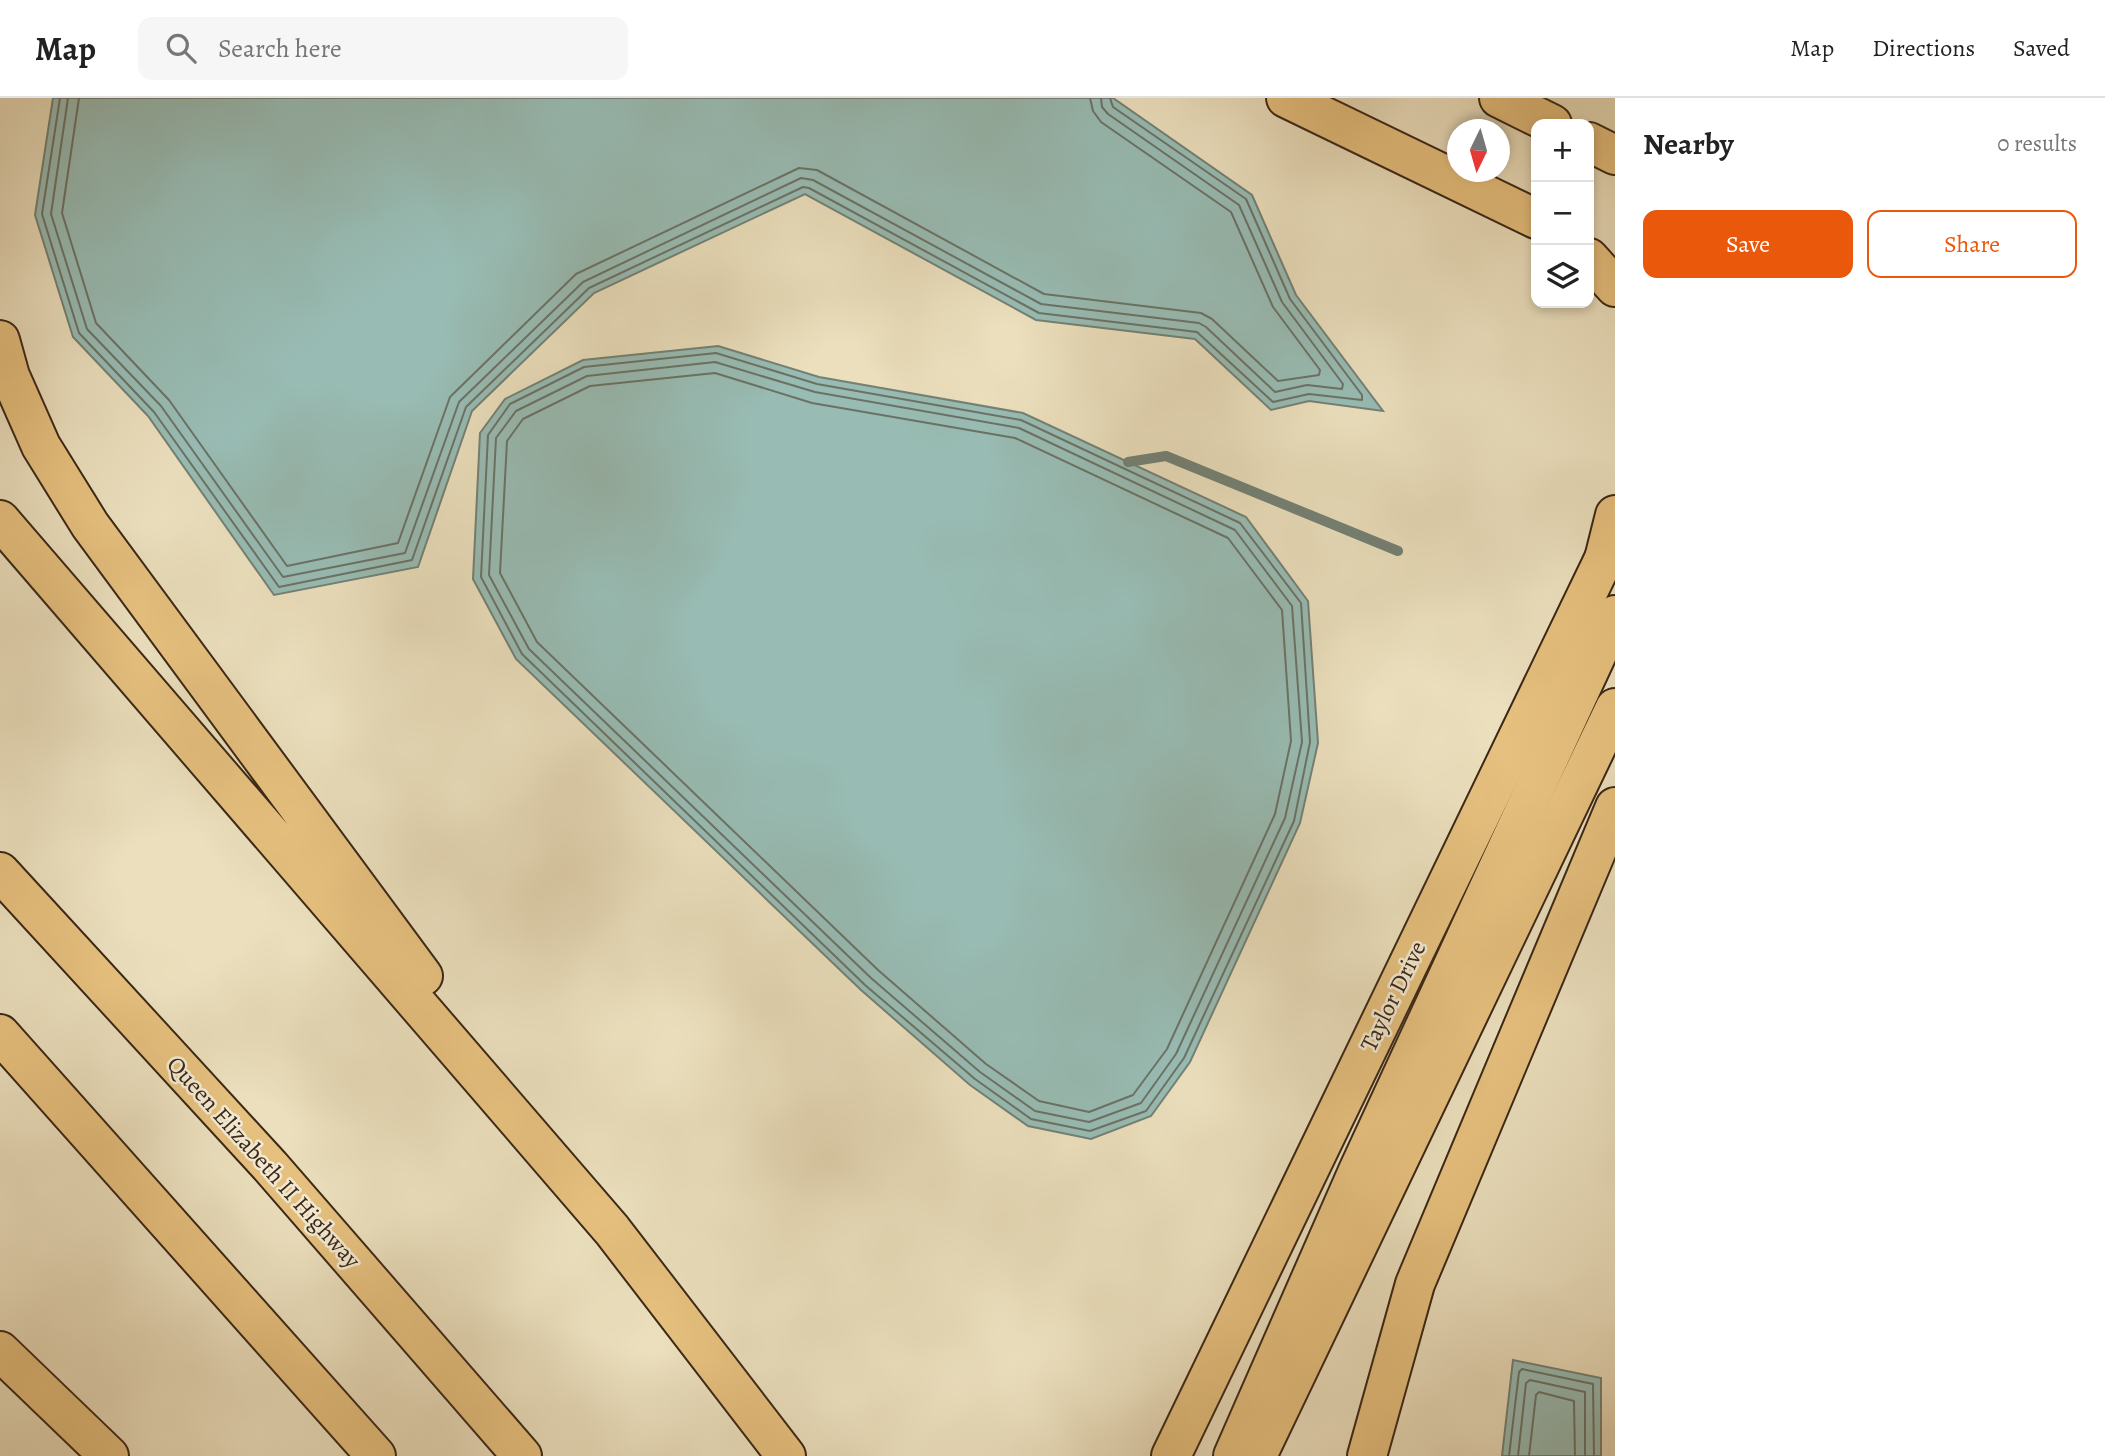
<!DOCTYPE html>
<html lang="en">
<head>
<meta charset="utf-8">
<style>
	:root { --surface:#fff; --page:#f6f6f6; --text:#222; --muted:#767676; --line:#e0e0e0; --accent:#ea580c }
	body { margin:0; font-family:Alegreya,serif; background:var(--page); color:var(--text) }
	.controls { position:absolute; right:21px; top:21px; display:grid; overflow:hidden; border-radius:14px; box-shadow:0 4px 10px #0003 }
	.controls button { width:63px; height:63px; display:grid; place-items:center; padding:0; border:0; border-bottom:2px solid var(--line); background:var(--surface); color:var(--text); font:35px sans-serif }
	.compass { position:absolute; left:1447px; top:21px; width:63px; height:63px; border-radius:50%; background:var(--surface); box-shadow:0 4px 10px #0003; rotate:185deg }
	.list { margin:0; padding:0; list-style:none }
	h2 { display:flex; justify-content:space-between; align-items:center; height:91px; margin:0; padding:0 28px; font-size:30px }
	h2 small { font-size:23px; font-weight:400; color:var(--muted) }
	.actions { display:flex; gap:14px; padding:21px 28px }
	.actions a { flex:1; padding:16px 0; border:2px solid var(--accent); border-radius:14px; text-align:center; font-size:24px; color:var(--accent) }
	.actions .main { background:var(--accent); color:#fff }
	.icon { flex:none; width:38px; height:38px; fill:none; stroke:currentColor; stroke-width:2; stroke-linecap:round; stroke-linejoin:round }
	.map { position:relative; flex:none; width:1615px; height:1358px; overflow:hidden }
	header { display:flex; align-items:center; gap:42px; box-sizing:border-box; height:98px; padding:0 35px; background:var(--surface); border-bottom:2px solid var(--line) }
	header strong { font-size:33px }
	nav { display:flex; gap:38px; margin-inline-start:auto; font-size:24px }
	.search { width:490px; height:63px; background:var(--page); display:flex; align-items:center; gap:18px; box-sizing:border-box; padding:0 24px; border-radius:14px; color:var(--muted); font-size:26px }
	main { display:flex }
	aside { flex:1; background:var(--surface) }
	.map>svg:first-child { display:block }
</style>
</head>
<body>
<header>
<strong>Map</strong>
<div class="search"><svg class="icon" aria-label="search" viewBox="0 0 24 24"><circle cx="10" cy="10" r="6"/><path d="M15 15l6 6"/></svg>Search here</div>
<nav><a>Map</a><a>Directions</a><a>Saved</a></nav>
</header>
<main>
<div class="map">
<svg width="1615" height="1358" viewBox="0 0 1615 1358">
	<rect width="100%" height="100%" fill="#ebdfbd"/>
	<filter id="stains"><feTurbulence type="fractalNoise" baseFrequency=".00286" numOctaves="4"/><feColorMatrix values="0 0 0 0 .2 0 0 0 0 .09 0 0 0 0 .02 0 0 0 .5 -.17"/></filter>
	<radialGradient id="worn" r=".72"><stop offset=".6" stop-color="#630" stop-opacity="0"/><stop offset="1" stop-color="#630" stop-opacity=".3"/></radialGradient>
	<path fill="#98bcb4" stroke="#738175" stroke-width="2" d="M53,0H1113L1252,97L1296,197L1383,313L1309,303L1271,312L1195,241L1036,222L805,96L594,195L472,313L418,469L274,497L148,318L73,239L35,117Z
		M718,248L819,279L1023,315L1246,419L1308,503L1318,645L1300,725L1190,964L1151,1018L1091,1041L1028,1028L970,987L861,892L516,561L473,481L480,335L505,301L583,262Z
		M1513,1262L1601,1280V1358H1502Z"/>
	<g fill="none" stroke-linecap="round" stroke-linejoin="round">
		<path stroke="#6a7266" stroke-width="2" d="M60,0L42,116L79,235L154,314L279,489L412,462L466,309L589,190L803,89L809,90L1039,215L1197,234L1273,304L1309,296L1362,302V297L1290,201L1246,101L1113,9L1110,0
			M68,0L51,116L87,231L161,308L283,479L405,455L459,304L583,184L801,80L813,82L1041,206L1199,225L1206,229L1275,294L1307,287L1342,291L1343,286L1282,204L1239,107L1108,16L1102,9L1101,0
			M79,0L62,115L96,225L169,302L287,468L398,445L450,299L576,176L799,70L817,72L1044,196L1201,215L1212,221L1278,283L1319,277L1320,272L1273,209L1231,114L1101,24L1093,13L1090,0
			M716,255L817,286L1021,322L1240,425L1301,505L1310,644L1294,723L1184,960L1146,1013L1090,1033L1031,1021L975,981L865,887L522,556L481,479L488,337L510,306L584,269Z
			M715,264L815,294L1019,330L1235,432L1292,508L1302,644L1285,720L1176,956L1141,1005L1089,1024L1035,1013L980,974L871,880L529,551L489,477L496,340L516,313L587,278Z
			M715,275L812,305L1015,340L1228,440L1282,512L1291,643L1275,716L1167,951L1133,997L1089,1014L1039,1003L986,966L878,872L537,544L500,475L507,343L523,321L590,288Z
			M1509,1358L1519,1274L1522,1271L1593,1286L1594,1358
			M1518,1358L1526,1285L1530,1282L1585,1294V1358
			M1529,1358L1536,1297L1539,1294L1574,1303L1575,1358"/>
		<path stroke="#738175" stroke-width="10" d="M1128,364L1166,358L1398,453"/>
		<g stroke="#3b2817" stroke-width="42">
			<path id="primary" d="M1171,1358L1615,438
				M1257,1358L1615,610"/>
		</g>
		<g stroke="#3b2817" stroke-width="42">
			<path id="highway" d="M1286,0L1536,121
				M1499,0L1552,26
				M1589,44L1615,57
				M1589,160L1615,189
				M0,242L10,278L41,348L90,427L423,878
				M0,422L612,1132L786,1358
				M1604,461L1615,417
				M0,774L270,1068L522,1358
				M0,936L376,1358
				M0,1253L109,1358
				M1233,1358L1358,1073L1615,517
				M1367,1358L1415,1186L1615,709"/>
		</g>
		<use href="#primary" stroke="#e6c07e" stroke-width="38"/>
		<use href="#highway" stroke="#e6c07e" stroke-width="38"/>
	</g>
	<g text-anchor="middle" stroke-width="5" stroke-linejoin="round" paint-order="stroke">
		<g font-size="24" fill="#3b2817" stroke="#f2ead4">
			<text transform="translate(1393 898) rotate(-64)" y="8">Taylor Drive</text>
			<text transform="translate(264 1064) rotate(48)" y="8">Queen Elizabeth II Highway</text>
		</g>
	</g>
	<rect width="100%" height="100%" filter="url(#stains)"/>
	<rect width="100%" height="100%" fill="url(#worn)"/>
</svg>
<div class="controls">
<button>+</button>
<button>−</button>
<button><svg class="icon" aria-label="layers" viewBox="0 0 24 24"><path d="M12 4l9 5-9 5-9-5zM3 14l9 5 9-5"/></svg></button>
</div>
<svg class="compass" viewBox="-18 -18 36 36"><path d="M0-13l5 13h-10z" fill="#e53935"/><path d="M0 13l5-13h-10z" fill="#767676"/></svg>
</div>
<aside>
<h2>Nearby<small>0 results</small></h2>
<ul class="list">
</ul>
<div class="actions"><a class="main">Save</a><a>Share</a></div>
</aside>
</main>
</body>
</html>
